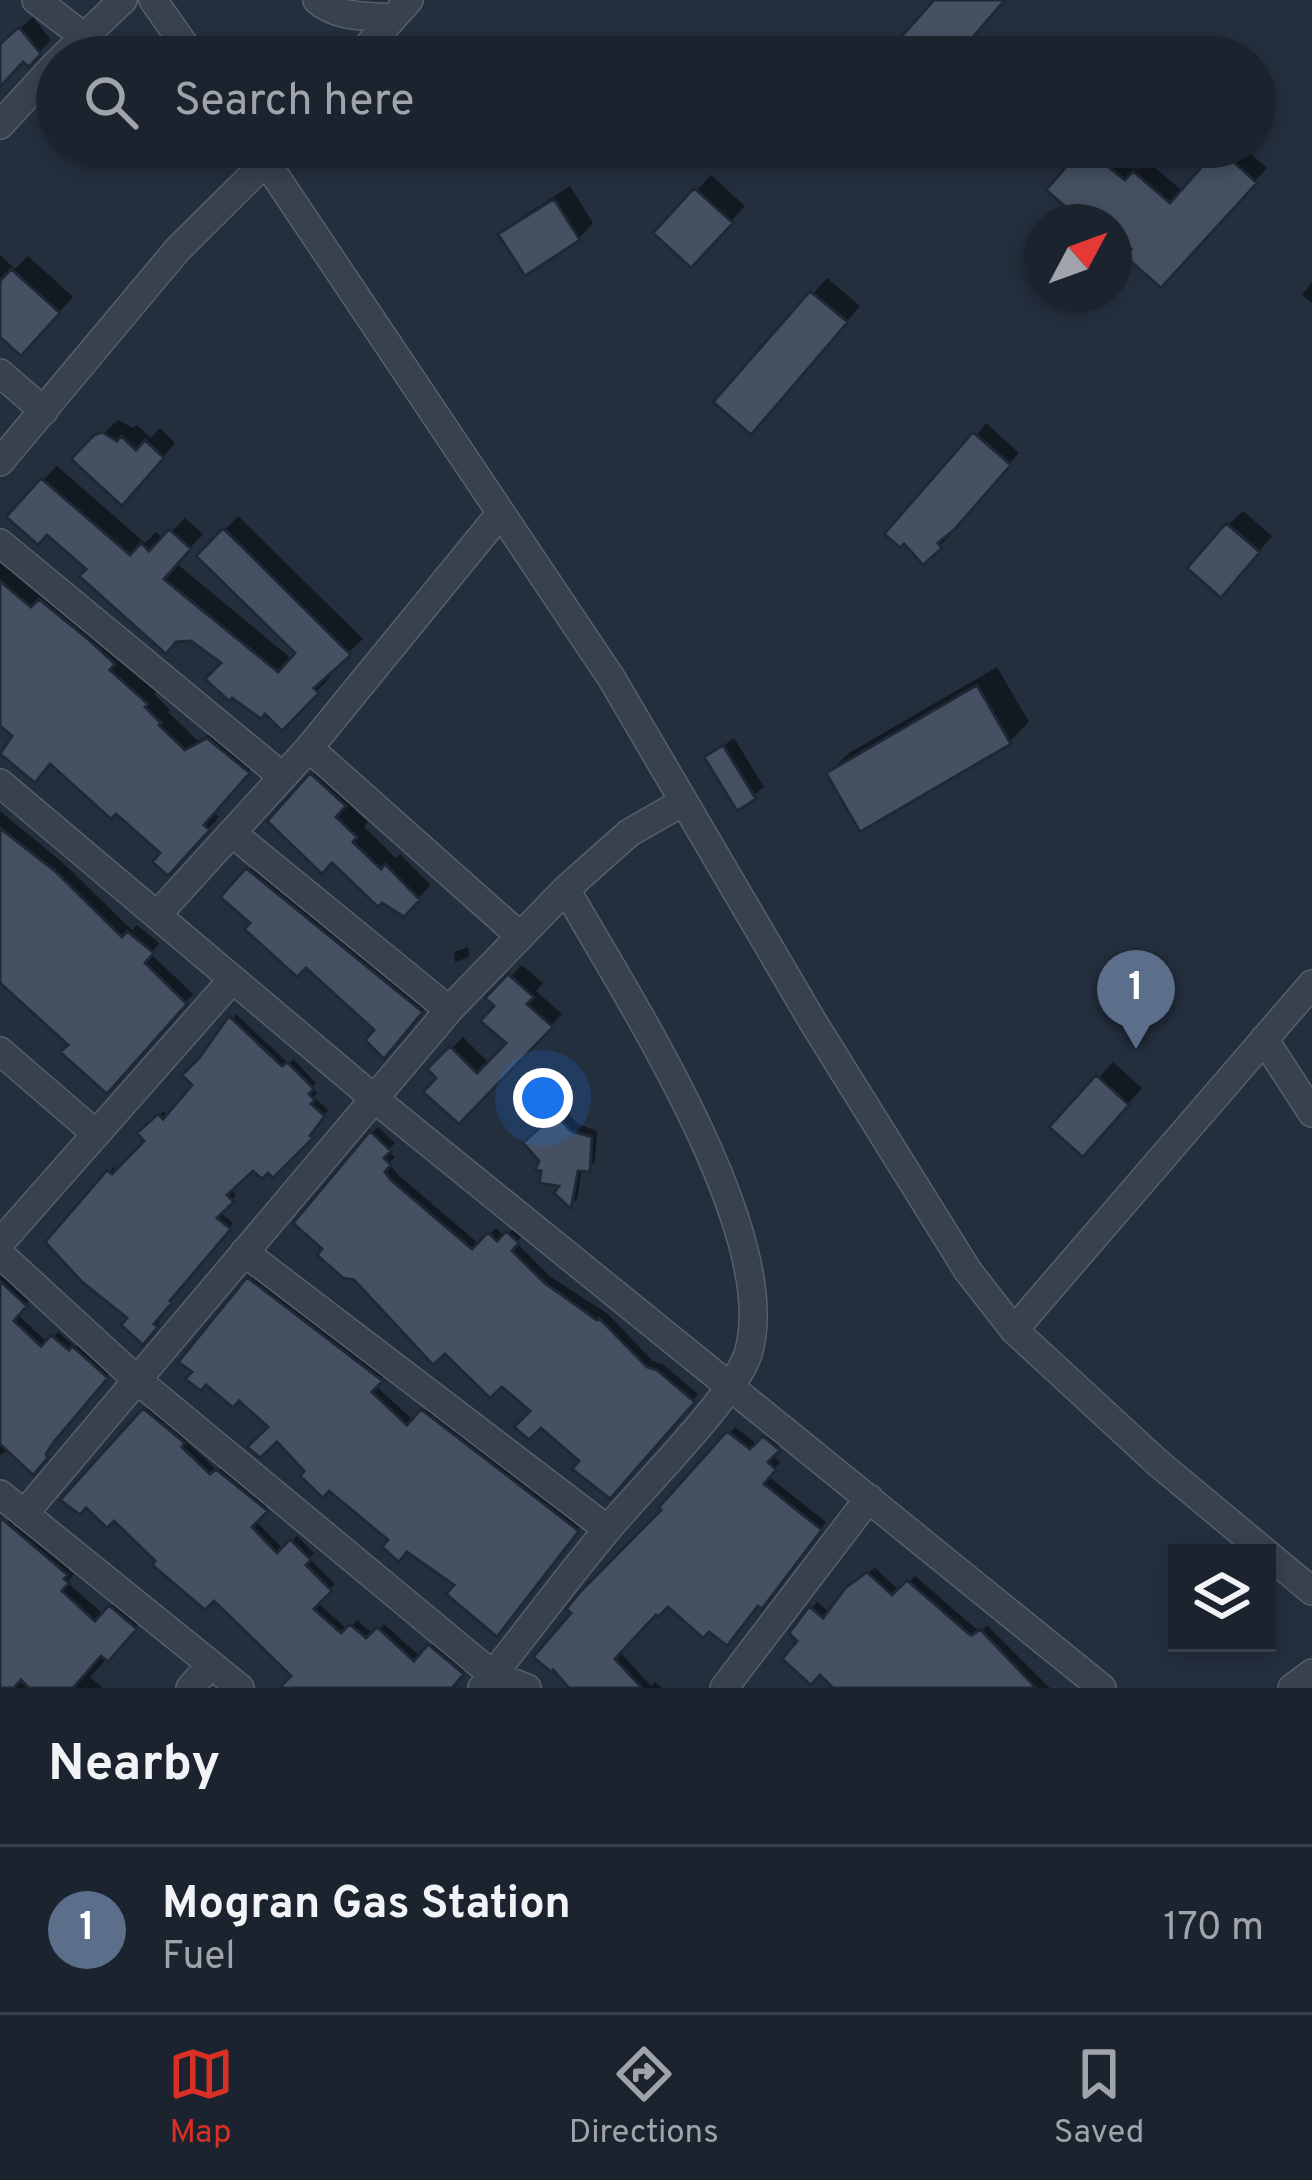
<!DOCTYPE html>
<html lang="en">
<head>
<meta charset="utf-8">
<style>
	:root { --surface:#1b232e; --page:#282f3a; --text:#f1f3f6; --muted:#a0a4aa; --line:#39404a; --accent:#d93025 }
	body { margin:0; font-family:Overpass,sans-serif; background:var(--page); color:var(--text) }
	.controls { position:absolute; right:36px; bottom:36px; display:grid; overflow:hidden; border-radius:0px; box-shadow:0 6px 18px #0003 }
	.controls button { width:108px; height:108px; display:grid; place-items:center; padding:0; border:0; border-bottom:3px solid var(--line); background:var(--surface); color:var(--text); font:60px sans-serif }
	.compass { position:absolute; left:1024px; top:204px; width:108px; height:108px; border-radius:50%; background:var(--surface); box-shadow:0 6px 18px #0003; rotate:49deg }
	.you { position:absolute; left:543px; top:1098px; width:42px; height:42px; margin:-30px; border:9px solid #fff; border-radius:50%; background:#1a73e8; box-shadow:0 0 0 18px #1a73e833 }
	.badge { display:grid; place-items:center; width:78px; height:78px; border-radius:50%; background:var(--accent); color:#fff; font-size:39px; font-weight:700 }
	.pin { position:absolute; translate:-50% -99px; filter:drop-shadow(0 3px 6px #0008) }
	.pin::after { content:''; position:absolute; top:63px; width:42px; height:36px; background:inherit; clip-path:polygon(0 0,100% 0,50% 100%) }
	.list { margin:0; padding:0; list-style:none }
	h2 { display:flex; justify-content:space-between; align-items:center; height:156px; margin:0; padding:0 48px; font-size:51px }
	h2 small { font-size:39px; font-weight:400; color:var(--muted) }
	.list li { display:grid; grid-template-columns:78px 1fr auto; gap:36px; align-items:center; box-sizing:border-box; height:168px; padding:0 48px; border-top:3px solid var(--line) }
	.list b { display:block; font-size:45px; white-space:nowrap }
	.list p { margin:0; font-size:39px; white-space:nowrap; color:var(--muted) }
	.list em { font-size:39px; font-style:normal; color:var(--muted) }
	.icon { flex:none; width:66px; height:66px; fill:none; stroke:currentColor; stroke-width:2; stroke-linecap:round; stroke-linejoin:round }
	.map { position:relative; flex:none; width:1312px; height:1688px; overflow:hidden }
	.search { position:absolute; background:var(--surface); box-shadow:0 6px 18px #0003; left:36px; right:36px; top:36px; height:132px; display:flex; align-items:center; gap:30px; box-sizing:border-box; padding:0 42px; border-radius:66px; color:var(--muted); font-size:45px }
	.sheet { height:324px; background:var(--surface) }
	nav { display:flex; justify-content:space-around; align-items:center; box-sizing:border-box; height:168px; border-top:3px solid var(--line); background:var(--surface); font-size:33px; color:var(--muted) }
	nav a { display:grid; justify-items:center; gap:6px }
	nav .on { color:var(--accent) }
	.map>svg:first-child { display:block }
</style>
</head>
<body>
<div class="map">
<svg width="1312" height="1688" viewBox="0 0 1312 1688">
	<rect width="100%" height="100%" fill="#242f3e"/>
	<path fill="#0007" d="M33,17L51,40L29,63L24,58L0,83V46Z
		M1087,147H1113L1139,169L1147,161L1184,192L1224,147H1243L1267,168L1173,271L1135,249L1114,231V222H1104L1083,204L1050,189Z
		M711,175L745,206L706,249L658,233Z
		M570,186L593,223L579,238L525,272L502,235L517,220Z
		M0,255L15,269L28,256L73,297L36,337L0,333Z
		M827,278L860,306L766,416L717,402Z
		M1312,282V303L1302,295Z
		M118,420L133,428L137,425L151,438L160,428L175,443L136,488L76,459Z
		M986,423L1019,453L948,532L951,535L923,561L904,539Z
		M57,466L145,543L156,532L164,539L185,518L203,534L176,563L293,660L299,652L200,556L238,516L363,639L326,673L330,677L282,727L225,662L90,569L43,480Z
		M1243,511L1272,536L1235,579L1228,525Z
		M0,560L44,597L52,589L157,691L154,694L170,710L168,712L198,741L220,728L259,760L213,812L219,817L179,861L0,721Z
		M997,667L1029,722L1009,742L829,773L849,753Z
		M734,738L764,787L738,807L708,757Z
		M326,762L357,791L347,802L368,822L364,827L396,858L400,854L431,885L404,913L382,899L312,775Z
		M0,811L63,863L132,930L137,925L159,943L151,954L193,994L115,1082L0,979Z
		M260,858L433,999L396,1043L224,897Z
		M468,947L469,957L455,962L454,952Z
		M522,965L543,983L536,991L562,1014L459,1120L440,1078L431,1069L463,1037L490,1064L510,1043L498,1005L490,998Z
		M236,1014L289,1064L293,1059L316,1083L312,1087L317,1093L314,1097L328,1110L313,1129L315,1131L273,1174L253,1167L229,1188L236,1195L220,1212L233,1223L172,1295L157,1318L160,1321L143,1340L132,1318L109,1172L114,1167L118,1172L149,1141L141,1133L164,1111L169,1117L196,1085Z
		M1113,1062L1142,1088L1097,1138L1054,1127Z
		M564,1109L578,1124L597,1131L595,1162L588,1169H582L577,1199L571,1205L564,1184L527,1143Z
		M378,1127L395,1143L388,1150L395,1157L389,1163L397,1174L457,1225L480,1245L496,1228L505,1237L515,1227L523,1235L516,1243L551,1277L608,1314L653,1361L664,1365L698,1394L609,1495L584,1460L541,1424L534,1411L502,1382L445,1350L433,1361L372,1133Z
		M0,1270L31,1299L17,1314L48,1343L58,1332L76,1347L80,1343L111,1371L33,1471L9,1449L0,1455Z
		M255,1274L386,1374L375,1385L414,1421L428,1406L582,1524L502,1628L458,1584L392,1539L309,1471L277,1438L250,1279Z
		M151,1405L188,1436L185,1440L218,1471L224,1465L271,1504L255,1520L284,1550L297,1536L314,1553L309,1558L335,1584L317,1602L348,1630L357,1620L374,1635L384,1624L421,1657L436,1641L467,1667L455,1681L458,1684L455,1688H296V1676L214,1597L160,1561L114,1517L64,1500Z
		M735,1427L758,1445L771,1432L783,1442L772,1454L780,1462L768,1476L826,1522L767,1599L668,1603L619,1651L651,1686L655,1682L662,1688H575L537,1657Z
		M14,1516L73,1566L69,1570L74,1574L67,1582L104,1615L118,1600L142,1620L90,1677L103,1688H0V1527Z
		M875,1568L900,1591L915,1576L975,1628L981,1631L987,1625L1050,1688H830L793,1633L817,1602L830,1613L858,1579Z"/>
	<path fill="#455162" stroke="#1f2835" stroke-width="3" d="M934,0H1005L956,57H883Z
		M19,27L41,54L29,67L23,62L0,87V44Z
		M1083,147L1125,180L1133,171L1170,203L1218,148L1257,183L1161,288L1125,256L1131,249L1114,235V222H1099L1083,208L1076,216L1046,190Z
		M694,188L733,223L691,268L653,233Z
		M554,199L580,240L525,276L498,234Z
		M11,269L60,313L21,356L0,337V281Z
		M810,291L848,322L751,435L713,402Z
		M102,432L117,441L121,436L136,450L145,440L164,458L122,506L71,459L94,435Z
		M973,432L1011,465L954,530L938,543L942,548L923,565L904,544L900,548L884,534Z
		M41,478L130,555L141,543L149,551L169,529L191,549L164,579L278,672L295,653L196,556L223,528L351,655L314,688L319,693L282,731L265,714L261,719L232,698L229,701L205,679L221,663L191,641L176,642L166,654L79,576L86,569L47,535L38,545L6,517Z
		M1226,523L1260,552L1221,598L1187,568Z
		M0,581L31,607L39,599L88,639L115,664L110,670L148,704L145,707L161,723L159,725L185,750L207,738L250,773L204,825L210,830L168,876L152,862L160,853L116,814L111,819L50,764L35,783L0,754L12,736L0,726Z
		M977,685L1011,744L860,832L826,773Z
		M723,745L756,799L737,811L704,757Z
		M310,773L346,806L336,817L357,837L353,842L381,869L385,864L420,900L404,917L382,903L378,907L332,863L322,874L267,821Z
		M0,828L55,871L122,937L127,931L154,953L145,963L187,1004L107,1094L60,1052L68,1045L0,983Z
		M246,868L423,1012L384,1059L365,1040L374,1030L306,968L297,977L244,929L250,923L220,897Z
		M508,974L534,997L527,1004L553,1027L459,1124L423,1092L436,1078L427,1069L450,1046L477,1073L506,1043L480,1021L494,1006L485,998Z
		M229,1016L282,1066L287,1062L314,1089L309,1094L315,1100L311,1104L325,1116L310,1136L313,1138L273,1178L268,1173L262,1179L253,1171L227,1195L234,1202L217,1218L231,1229L170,1301L172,1303L154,1324L158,1327L143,1345L121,1325L127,1318L82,1282L45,1242L107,1170L112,1174L144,1141L137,1133L158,1114L163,1119L192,1085L182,1075L199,1058Z
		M1096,1075L1129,1105L1083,1157L1049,1127Z
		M555,1114L571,1131L592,1137L590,1172L578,1171L571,1209L554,1193L559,1186L539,1183L541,1171L535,1170L539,1161L523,1143Z
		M370,1131L391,1151L384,1158L391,1165L385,1172L391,1180L451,1231L472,1249L488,1232L497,1241L506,1231L519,1243L512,1251L545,1283L597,1320L599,1318L647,1367L657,1370L695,1402L610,1499L572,1469L579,1461L541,1428L529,1440L514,1427L530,1411L502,1387L490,1398L445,1354L433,1365L354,1280L343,1278L317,1255L322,1249L293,1223Z
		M247,1277L383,1381L372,1392L407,1425L421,1409L579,1531L497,1637L446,1594L454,1585L407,1552L399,1562L382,1547L388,1540L329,1491L323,1498L300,1476L304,1471L277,1442L260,1458L247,1447L268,1427L239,1401L233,1408L206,1385L201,1391L185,1379L192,1372L178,1362Z
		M0,1281L27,1306L14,1321L41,1346L51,1335L69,1350L72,1346L108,1378L54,1442L46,1454L48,1458L33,1475L0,1444Z
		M143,1408L185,1443L182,1447L210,1474L216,1469L268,1511L252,1527L277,1553L290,1539L311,1560L306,1565L332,1591L314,1609L341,1633L350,1624L366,1638L377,1627L414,1661L428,1644L464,1674L452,1688H279L291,1676L214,1601L205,1610L152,1565L155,1561L114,1521L107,1528L86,1508L80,1515L60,1500Z
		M727,1431L750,1449L763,1436L780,1450L768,1462L776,1470L764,1484L822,1530L762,1609L758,1606L727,1646L709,1632L703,1638L668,1607L658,1617L656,1615L615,1659L642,1688H569L553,1670L551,1672L533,1657L571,1613L566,1609L579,1593L661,1510L658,1508Z
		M0,1517L68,1575L64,1579L69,1583L62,1591L95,1621L109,1605L137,1629L108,1662L101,1656L73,1688H29L21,1680L14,1688H0Z
		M867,1572L892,1595L907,1580L969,1634L972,1635L980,1629L1036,1688H833L820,1675L811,1685L782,1659L797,1641L789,1633L809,1606L823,1618L845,1588Z"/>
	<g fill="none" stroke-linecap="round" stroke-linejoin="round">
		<g stroke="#565f6c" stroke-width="30">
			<path id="minor" d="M36,0L83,36
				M153,0L193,57
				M317,0C337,18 367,16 393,18
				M63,57L123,0
				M358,57L409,0
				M0,125L57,63
				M256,147L612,679L813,1022L968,1271L1014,1330L1158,1463L1312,1591
				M0,373L44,411
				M0,462L178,249L281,147
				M0,543L283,777
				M309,748L519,935
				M0,783L376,1100L1102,1688
				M232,833L449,1010
				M157,915L309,748L500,514
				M1264,1039L1312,1113
				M0,1051L95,1133
				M0,1243L231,981
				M244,1252L607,1529
				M0,1254L136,1379L493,1675L527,1688
				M1014,1330L1312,984
				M0,1494L240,1688
				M24,1514L449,1010L566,889L629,833L683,802
				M190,1688L210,1665
				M482,1688C526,1634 567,1577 612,1524C644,1486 735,1395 748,1354C784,1235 625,994 566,889
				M724,1688L869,1498
				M1292,1688L1312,1673"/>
		</g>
		<use href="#minor" stroke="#38414e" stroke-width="27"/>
	</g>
</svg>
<div class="controls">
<button><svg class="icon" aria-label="layers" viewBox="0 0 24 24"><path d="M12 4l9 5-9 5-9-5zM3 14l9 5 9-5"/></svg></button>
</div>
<svg class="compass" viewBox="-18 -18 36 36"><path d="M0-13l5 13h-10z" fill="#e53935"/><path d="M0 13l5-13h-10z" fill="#a0a4aa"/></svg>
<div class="you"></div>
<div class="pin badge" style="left:1136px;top:1049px;background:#5c6f8a">1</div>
<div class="search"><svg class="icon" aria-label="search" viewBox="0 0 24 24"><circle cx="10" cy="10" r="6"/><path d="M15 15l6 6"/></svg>Search here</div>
</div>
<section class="sheet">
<h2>Nearby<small></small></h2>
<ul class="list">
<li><span class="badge" style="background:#5c6f8a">1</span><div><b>Mogran Gas Station</b><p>Fuel</p></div><em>170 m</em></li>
</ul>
</section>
<nav>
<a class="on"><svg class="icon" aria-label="map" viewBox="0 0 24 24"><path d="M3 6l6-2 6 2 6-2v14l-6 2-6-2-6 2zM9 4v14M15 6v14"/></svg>Map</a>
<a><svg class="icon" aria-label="directions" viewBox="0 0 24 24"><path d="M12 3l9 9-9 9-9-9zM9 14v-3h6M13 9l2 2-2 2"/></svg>Directions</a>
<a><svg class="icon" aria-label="saved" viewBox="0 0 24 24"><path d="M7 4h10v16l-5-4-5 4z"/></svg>Saved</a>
</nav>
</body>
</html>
